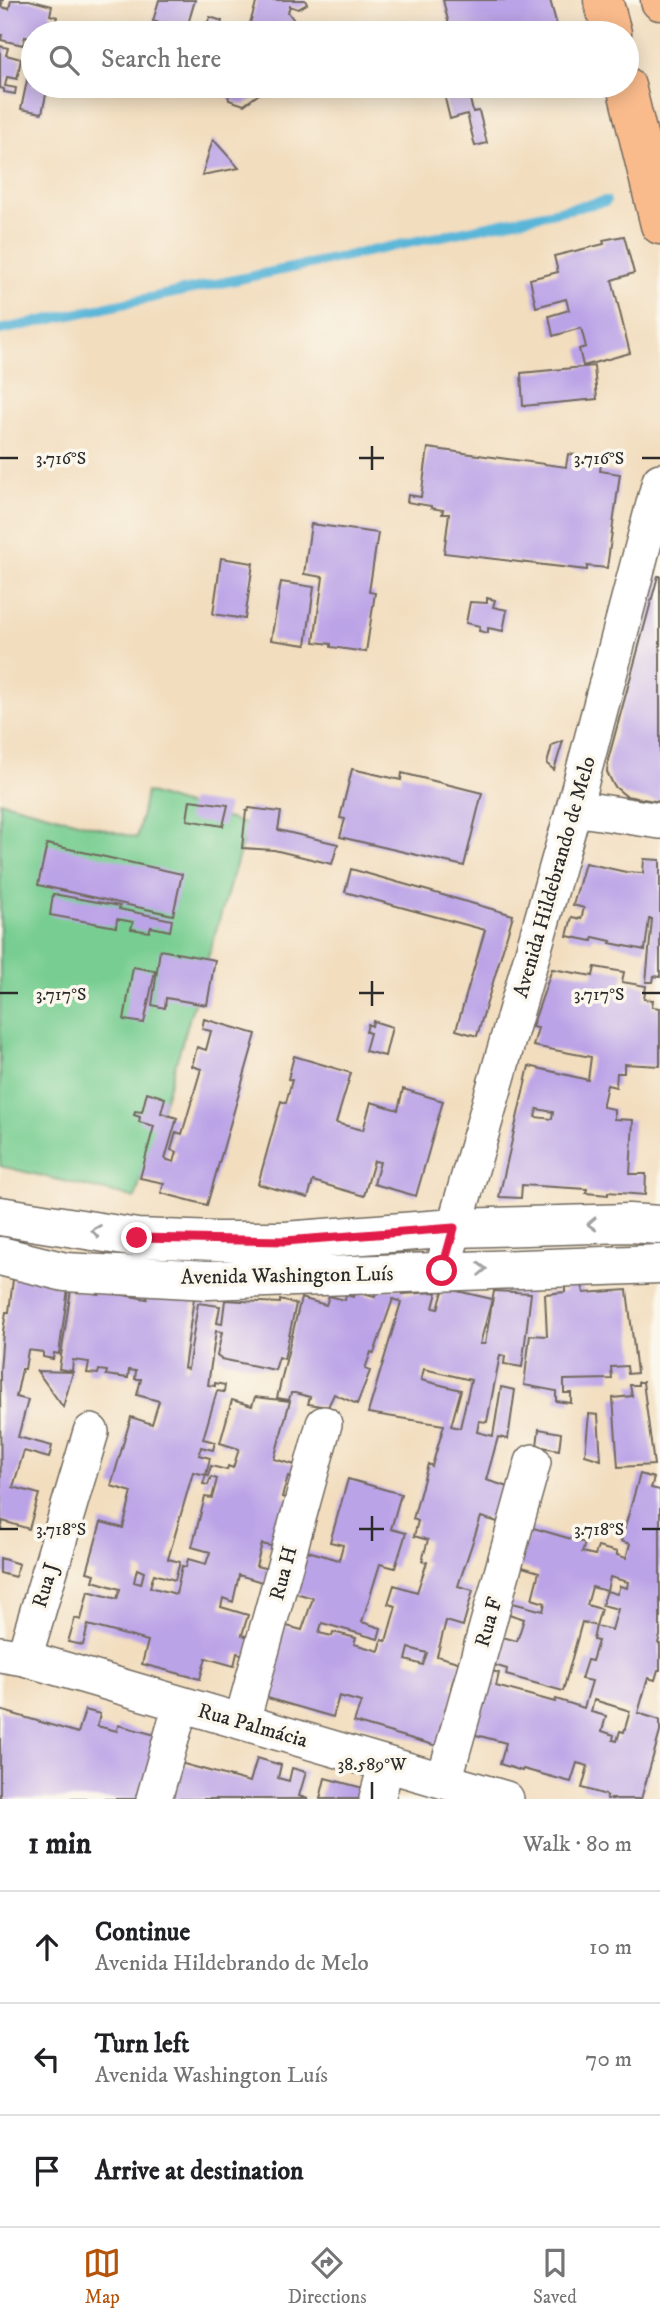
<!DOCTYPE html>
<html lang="en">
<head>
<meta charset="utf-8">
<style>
	:root { --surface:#fff; --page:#f6f6f6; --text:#202124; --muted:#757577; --line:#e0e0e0; --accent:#b45309 }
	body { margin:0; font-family:"IM FELL DW Pica",serif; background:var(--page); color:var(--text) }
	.stop { position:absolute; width:21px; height:21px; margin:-16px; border:5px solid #e11d48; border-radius:50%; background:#fff }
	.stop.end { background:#e11d48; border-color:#fff; box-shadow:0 2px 7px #0008 }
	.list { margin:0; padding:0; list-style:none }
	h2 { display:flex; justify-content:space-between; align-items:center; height:91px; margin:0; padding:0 28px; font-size:30px }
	h2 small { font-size:23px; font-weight:400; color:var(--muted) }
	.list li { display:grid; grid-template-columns:46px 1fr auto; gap:21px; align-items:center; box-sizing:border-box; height:112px; padding:0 28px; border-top:2px solid var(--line) }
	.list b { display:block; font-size:26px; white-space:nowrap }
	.list p { margin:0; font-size:23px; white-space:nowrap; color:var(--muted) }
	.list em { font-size:23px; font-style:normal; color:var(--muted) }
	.icon { flex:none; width:38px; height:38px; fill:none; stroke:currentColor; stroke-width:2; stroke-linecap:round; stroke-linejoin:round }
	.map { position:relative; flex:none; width:660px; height:1799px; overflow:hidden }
	.search { position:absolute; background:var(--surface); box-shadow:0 4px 18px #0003; left:21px; right:21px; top:21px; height:77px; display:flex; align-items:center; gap:18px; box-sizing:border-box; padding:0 24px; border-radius:38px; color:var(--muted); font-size:26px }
	.sheet { height:427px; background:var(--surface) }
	nav { display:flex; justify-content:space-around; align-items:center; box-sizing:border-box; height:98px; border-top:2px solid var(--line); background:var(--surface); font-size:19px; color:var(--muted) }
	nav a { display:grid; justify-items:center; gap:4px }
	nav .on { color:var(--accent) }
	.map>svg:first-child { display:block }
</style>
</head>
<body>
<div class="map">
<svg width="660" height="1799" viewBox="0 0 660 1799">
	<rect width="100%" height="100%" fill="#fbf7ec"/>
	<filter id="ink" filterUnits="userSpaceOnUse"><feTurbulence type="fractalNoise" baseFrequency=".0143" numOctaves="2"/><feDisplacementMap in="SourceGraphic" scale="14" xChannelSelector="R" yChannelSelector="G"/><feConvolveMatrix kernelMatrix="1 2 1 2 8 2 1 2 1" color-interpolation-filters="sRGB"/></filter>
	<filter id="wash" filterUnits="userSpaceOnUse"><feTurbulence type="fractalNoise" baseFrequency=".00686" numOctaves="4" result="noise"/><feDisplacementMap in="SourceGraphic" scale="28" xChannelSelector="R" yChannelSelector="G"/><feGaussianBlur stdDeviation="1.57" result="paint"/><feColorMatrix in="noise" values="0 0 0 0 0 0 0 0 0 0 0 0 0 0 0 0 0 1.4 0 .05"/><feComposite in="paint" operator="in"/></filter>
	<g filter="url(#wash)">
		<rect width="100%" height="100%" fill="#f2ddbe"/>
		<path fill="#78ce92" stroke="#527c5e" stroke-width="2" d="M146,792L248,825L135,1198L0,1166V801L137,838Z"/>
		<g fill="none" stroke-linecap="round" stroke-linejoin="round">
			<path stroke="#5ab6d8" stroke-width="10" d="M0,330L606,201"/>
		</g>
		<g id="blocks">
			<path fill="#bba3e7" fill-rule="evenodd" d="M0,0H3L1,7L9,9L11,0H29L52,6L50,15L57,17L55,25L61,27L60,33H33V39L25,37L23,45L1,40L2,35H0Z
				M159,0H195L186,31L153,21Z
				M257,0H305L307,4L298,9L290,6L288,12L303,33H247Z
				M443,0H550L559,33H451Z
				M210,17L222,21L220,28L233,33H203Z
				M0,46L8,48L6,55L21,59L17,79L7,77L5,86L16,88L15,94L4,92V89L0,88Z
				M32,57L33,86H48L42,113L21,109Z
				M230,86H270L244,105L229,100L228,94Z
				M442,86H467L473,112L479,111L487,143L475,146L467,114L450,119Z
				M213,139L239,168L202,175Z
				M624,236L634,273L612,280L630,353L583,366L579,349L586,347L581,328L553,336L549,316L569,310L566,299L536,307L530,279L558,272L554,256L604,244L603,240Z
				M594,366L597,399L523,406L521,373Z
				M428,448L566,467L568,454L602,458L600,471L620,474L607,568L587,566V570L444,553L449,514H442L443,510L431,508V506L407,502L408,495L421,497Z
				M311,524L378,533L369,592L375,593L366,652L331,647V644L314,642L323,577L304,574Z
				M221,558L253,563L245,619L213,614Z
				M658,576H660V802L626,796L614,786L607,772L608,760Z
				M281,582L314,587L306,645L271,640Z
				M487,598L495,600L493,607L507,610L503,631L488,628V633L479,631L480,626L466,623L470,602L487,603Z
				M563,741L554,770L547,764L552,745Z
				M352,769L401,780L402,773L482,793L464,866L340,837L345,819L340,818Z
				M190,800L228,805L223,826L187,820Z
				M249,808L281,812L278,830L338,844L332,864L274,850L242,848L246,811H248Z
				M47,844L182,874L173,915L38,885Z
				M644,859L660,860V977L654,976L653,982H646L652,919H649L645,950L610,943L611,941L593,937L592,941L567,936L572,917L581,919L584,908L573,905L585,863L626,872L643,873Z
				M351,869L513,915L477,1036L456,1030L485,930L345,892Z
				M53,894L120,906L119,909L172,920L170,931L151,927L149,932L131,929L133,922L117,919L116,927L50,915Z
				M160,950L215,960L207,1005L166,998L165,1008L152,1005Z
				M133,967L155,971L144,1023L124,1020Z
				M595,967L624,972L622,982L646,986L644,999L653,1000L652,1007L660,1008V1066L624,1064V1073H617L616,1087L607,1085L603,1103V1107L614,1109V1119L633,1120L630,1174H646L645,1195L608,1192V1195L586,1193L587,1189L522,1185L521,1198L499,1197L529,1066L588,1080L591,1057L533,1046L538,1028L532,1027L552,969L593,976ZM537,1109L553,1112L552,1119L535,1117Z
				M204,1019L256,1034L207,1205L161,1193L164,1183L140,1178L154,1126L139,1122L140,1117L134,1115L135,1111L142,1112L147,1092L165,1098L161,1113L177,1118L165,1159L174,1162L177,1152L171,1150L176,1132L182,1134L201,1069L192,1066L197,1047L206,1050L211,1031L202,1029Z
				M373,1021L392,1027L385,1056L365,1051L370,1033L366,1032L368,1024L372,1026Z
				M294,1056L351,1073L336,1123L363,1130L371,1102L398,1110L403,1089L443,1101L416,1196L374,1184L380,1162L374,1161L364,1196L313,1181L308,1198L258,1184L281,1101L286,1103L292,1080L288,1079Z
				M14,1271L68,1289L59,1354L54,1353L53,1359L43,1357V1352L28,1350L25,1369H22L16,1397L28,1400L18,1437L52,1446L49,1458L24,1451L13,1487L39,1494L29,1529L3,1521L1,1530L0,1371L3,1331L6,1312H9Z
				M565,1285H582L584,1293L627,1290L637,1373L628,1374L627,1366L611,1367L612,1379L564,1380V1393H571V1403L556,1401V1391L524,1385L530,1335L547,1336L545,1294L565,1292Z
				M404,1288L403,1294L437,1292L433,1308L438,1309L444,1288L492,1299L480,1344H485L494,1291L531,1293L522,1367L504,1364L505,1356L500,1355L487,1422L479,1421L477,1432L493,1436L501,1387L515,1390L508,1439L498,1437L486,1480L512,1488L501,1523L481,1517L458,1586L473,1590L463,1626L446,1621L437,1656L461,1663L457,1678L454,1677L451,1688L456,1690L437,1746L354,1722L361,1702L339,1696L333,1717L264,1697L283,1625L302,1630L313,1598L292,1592L304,1550L339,1560L343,1545L330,1542L348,1479L401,1494L391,1529L406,1533L395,1568L380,1564L362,1622L381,1628L378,1639L322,1623L319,1633L332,1636L333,1632L356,1638L354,1644L379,1651L382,1640L386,1641L396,1606L388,1604L394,1585L417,1592L427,1562L422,1561L428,1540L414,1536L418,1521L413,1519L428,1464L432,1466L444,1425L368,1413L401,1302L393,1299L374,1353L371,1352L365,1369L370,1371L357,1404L334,1394L328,1407L308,1404L310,1397L295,1393H291L289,1400L277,1398L301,1298L326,1305L329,1296L345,1300L346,1295L353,1297L354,1292L375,1297L377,1290ZM424,1369L471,1380L460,1428L451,1426L461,1390L421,1380ZM409,1648L427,1653L423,1665L406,1660Z
				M71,1289L99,1294L100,1291L147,1299L148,1294L194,1298L184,1368L188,1369L198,1303L220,1306L217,1323L222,1324L225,1300L280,1303V1300L296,1304L284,1359L279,1357L275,1370L221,1359L217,1356L222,1332L216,1331L208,1385L215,1386V1383L225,1385L224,1392L217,1391L203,1439L215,1442L213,1450L201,1447L199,1455L210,1458L206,1475L193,1472L173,1542L168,1559L180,1562L175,1580L154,1574L150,1587L176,1594L182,1566L186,1567L188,1559L206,1564L210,1552L192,1547L205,1497L212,1498L217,1479L211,1477L208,1485L203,1484L206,1475L208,1476L211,1466L227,1470L228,1466L233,1468L239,1449L220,1443L232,1400L252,1406L255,1397L290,1401L274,1459L299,1466L295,1478L288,1476L282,1497L292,1500L275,1547L262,1544L256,1566L269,1569L265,1583L239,1575L233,1602L223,1598L221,1607L248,1615L242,1635L252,1638L247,1656L237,1653L234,1666L206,1658L200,1679L142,1664L148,1641L88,1625L83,1645L68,1642L75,1618L81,1620L88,1591L117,1599L120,1589L93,1581L95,1574L87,1572L101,1522L123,1528L132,1492L111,1486L131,1417L152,1424L159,1401L137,1395L141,1379H135L136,1371L129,1370L128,1378L106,1375L107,1371L99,1370L98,1374L87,1373L89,1362L73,1360L72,1371L59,1369ZM137,1569L144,1572L141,1584L134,1582Z
				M37,1371L73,1372L63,1407Z
				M638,1382H643L654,1465L618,1467L613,1398L632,1396L630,1385H638Z
				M589,1414L598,1415L601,1460L585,1455Z
				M539,1429L561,1433L559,1450L537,1446Z
				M640,1474L654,1478L651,1488L660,1490V1636L658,1643L660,1644V1670H658L655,1680L648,1678L638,1713L660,1720V1732L641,1799H607L606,1795L582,1788L588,1766L577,1763L571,1782L523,1769L522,1771L500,1764L506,1743L469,1733L489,1670L499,1673L496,1686L555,1702L556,1699L584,1708L592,1681L581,1679L587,1660L592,1661L598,1641L593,1640L596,1626L612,1630L618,1609L602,1605L607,1591L617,1594L620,1586L627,1588L628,1582L610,1577L607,1591L592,1587L587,1605L601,1609L596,1626L582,1622L563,1691L506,1675L507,1669L491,1664L499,1636L517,1641L524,1619L506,1613L509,1602L543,1611L545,1603L532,1599L539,1572L519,1566L530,1527L585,1543L582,1552L595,1555L598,1547L617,1552V1555L626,1558L630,1544L621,1541ZM594,1700L630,1711L624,1732L620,1731L617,1741L613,1740L614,1735L602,1731L606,1716L591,1712Z
				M0,1558L19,1564L15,1577L0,1573Z
				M0,1710L78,1733L85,1710L100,1714L97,1726L117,1731L118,1725L159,1736L140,1799H0Z
				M257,1758L281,1765L278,1778L289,1781L292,1768L306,1772L299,1796L308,1799H170L180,1763L250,1782Z
				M325,1778L363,1788L360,1799H320Z"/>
		</g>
	</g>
	<g filter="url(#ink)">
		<use href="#blocks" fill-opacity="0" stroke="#71695e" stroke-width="2"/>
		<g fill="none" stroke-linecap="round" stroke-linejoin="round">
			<g stroke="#71695e" stroke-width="38">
				<path id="minor" d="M574,808L660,821
					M442,1271L574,808L660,481
					M0,1654L24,1658L506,1799
					M24,1658L91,1432
					M242,1721L324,1424
					M444,1781L533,1462
					M154,1799L181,1704
					M377,1799L386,1765"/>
			</g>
			<g stroke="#71695e" stroke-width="41">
				<path id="tertiary" d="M0,1216L137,1238L216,1241H285L455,1228L629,1223L660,1225
					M0,1256L65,1272L208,1280L660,1264"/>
			</g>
			<g stroke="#71695e" stroke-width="41">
				<path id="primary" d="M603,0L612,33
					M660,0V1
					M626,86L660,225"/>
			</g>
			<use href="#minor" stroke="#fff" stroke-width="35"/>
			<use href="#tertiary" stroke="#fff" stroke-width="38"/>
			<use href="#primary" stroke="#fabb8c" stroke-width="38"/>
		</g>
		<defs><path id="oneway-chevron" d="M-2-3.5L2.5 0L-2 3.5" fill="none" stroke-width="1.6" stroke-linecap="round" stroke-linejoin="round" transform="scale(1.75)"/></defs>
		<g stroke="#a0a0a0">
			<use href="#oneway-chevron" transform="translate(592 1224) rotate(178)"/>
			<use href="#oneway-chevron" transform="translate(96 1231) rotate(-171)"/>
			<use href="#oneway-chevron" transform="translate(482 1269) rotate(-2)"/>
		</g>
	</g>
	<g fill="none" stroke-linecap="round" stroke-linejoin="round" filter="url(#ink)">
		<path stroke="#e11d48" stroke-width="9" d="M137,1238L285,1241L454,1228L442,1271"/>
	</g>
	<path fill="none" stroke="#2b2b2b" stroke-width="2.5" d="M372,446V470M0,458H18M359,458H384M642,458H660M372,981V1006M0,993H18M359,993H384M642,993H660M372,1516V1541M0,1529H18M359,1529H384M642,1529H660M372,1782V1799"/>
	<g text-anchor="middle" stroke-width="7" stroke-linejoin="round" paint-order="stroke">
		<g font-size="21" fill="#2b2b2b" stroke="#fbf7ec">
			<text transform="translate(554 877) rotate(-74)" y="7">Avenida Hildebrando de Melo</text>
			<text transform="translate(287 1275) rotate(-1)" y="7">Avenida Washington Luís</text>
			<text transform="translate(283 1573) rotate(-75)" y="7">Rua H</text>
			<text transform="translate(45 1585) rotate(-73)" y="7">Rua J</text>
			<text transform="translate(488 1622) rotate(-74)" y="7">Rua F</text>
			<text transform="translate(253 1725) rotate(16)" y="7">Rua Palmácia</text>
		</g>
	</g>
	<g font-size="18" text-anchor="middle" fill="#2b2b2b" stroke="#fbf7ec" stroke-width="7" stroke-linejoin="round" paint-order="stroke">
		<text x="61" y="464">3.716°S</text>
		<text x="599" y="464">3.716°S</text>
		<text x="61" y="1000">3.717°S</text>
		<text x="599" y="1000">3.717°S</text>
		<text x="61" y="1535">3.718°S</text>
		<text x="599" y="1535">3.718°S</text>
		<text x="372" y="1770">38.589°W</text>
	</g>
</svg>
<div class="stop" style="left:442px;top:1271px"></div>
<div class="stop end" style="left:137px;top:1238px"></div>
<div class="search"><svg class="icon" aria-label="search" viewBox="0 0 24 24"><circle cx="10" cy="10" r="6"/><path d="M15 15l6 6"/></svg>Search here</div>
</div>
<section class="sheet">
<h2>1 min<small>Walk · 80 m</small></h2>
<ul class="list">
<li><svg class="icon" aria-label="ahead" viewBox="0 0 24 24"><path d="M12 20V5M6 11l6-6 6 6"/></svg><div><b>Continue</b><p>Avenida Hildebrando de Melo</p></div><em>10 m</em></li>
<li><svg class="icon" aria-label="left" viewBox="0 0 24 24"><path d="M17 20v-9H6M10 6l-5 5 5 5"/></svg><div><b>Turn left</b><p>Avenida Washington Luís</p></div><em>70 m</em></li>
<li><svg class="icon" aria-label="arrive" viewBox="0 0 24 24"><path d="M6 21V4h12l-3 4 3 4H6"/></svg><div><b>Arrive at destination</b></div></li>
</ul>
</section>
<nav>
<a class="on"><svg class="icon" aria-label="map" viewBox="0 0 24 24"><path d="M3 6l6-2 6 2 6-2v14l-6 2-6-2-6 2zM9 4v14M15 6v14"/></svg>Map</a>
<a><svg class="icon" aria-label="directions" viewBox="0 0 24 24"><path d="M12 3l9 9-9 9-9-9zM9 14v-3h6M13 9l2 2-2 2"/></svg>Directions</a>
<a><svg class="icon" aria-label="saved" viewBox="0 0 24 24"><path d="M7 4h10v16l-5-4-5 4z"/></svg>Saved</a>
</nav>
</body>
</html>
